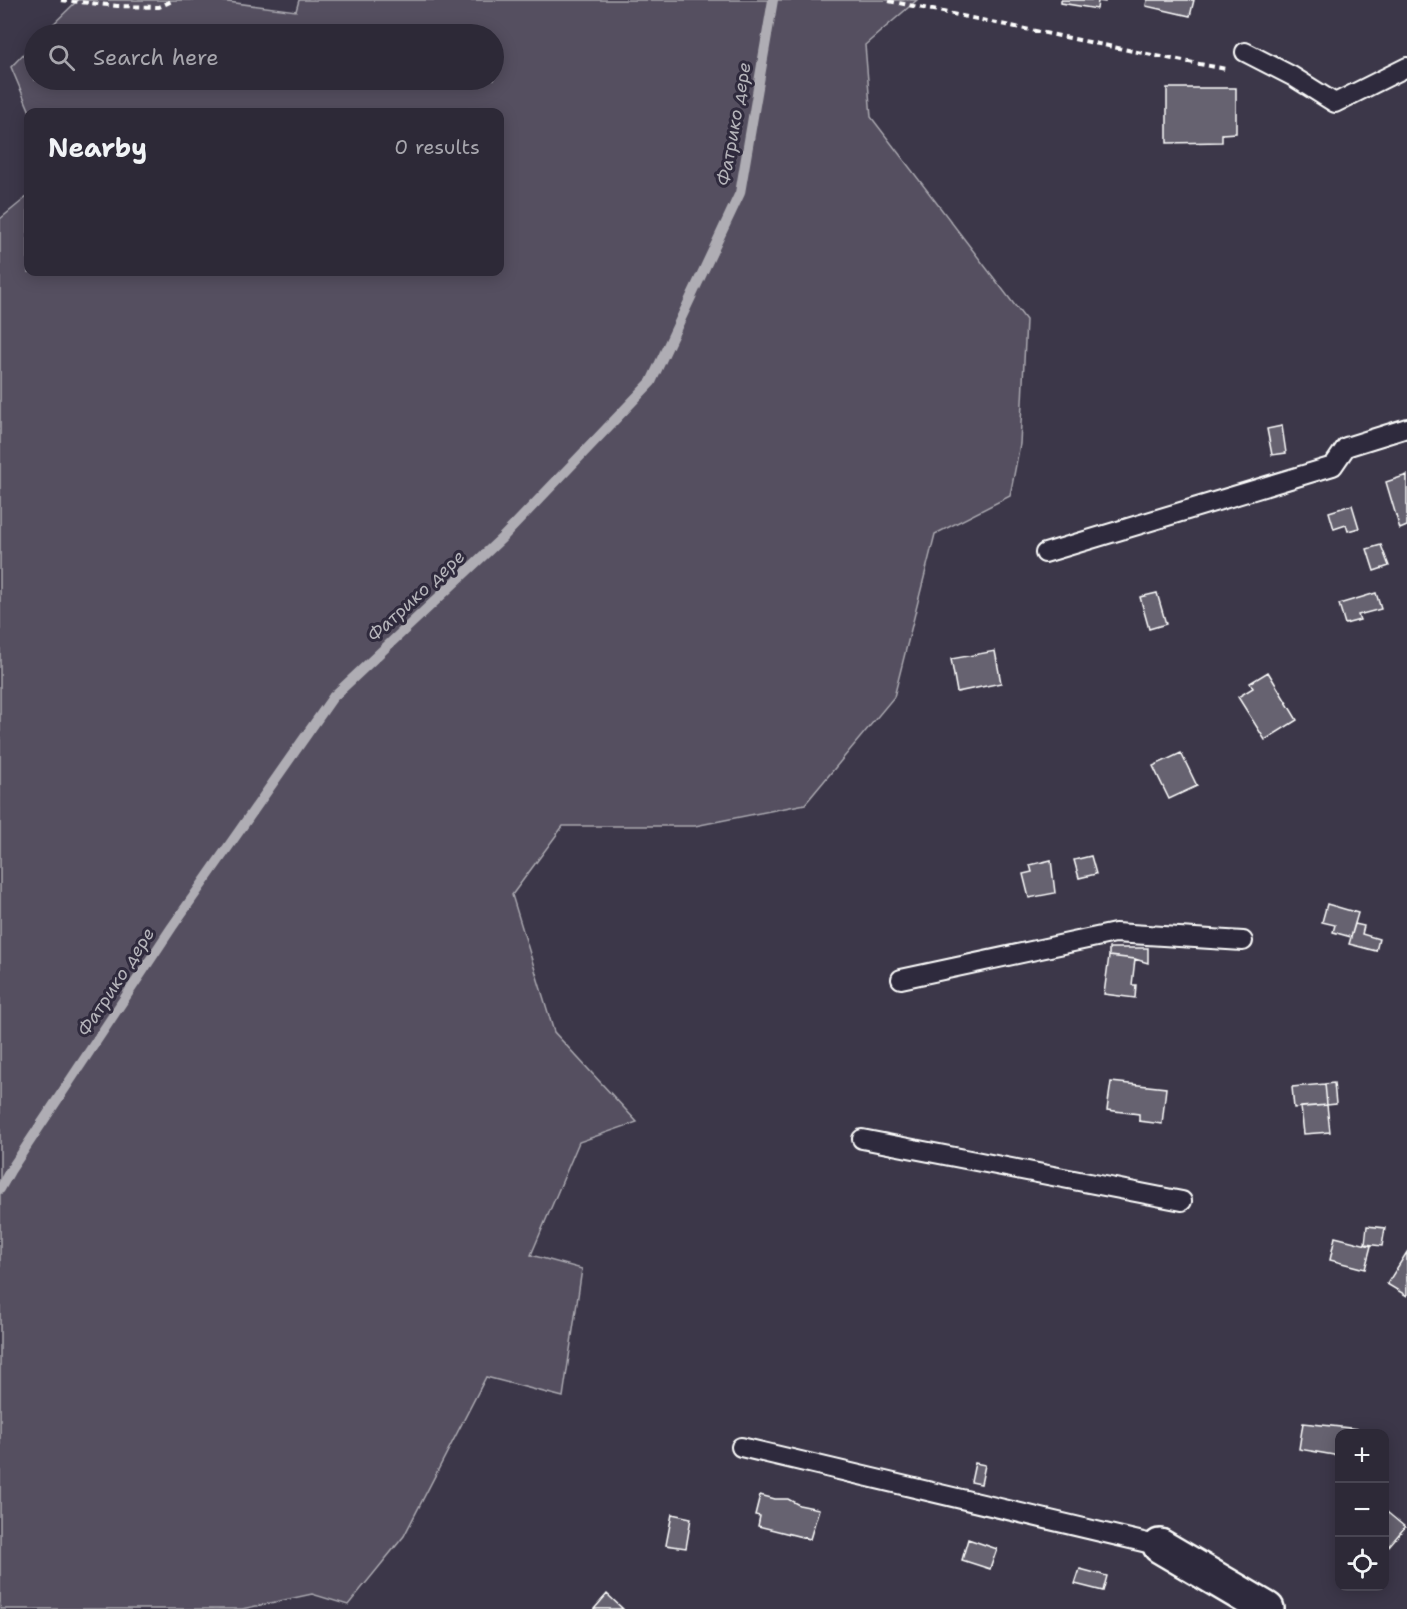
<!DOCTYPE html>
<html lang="en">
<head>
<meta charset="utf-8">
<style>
	:root { --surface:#2d2937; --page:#35313f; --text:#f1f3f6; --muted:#a7a6ad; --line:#484552 }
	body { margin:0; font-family:"Shantell Sans",sans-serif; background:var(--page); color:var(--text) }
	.controls { position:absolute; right:18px; bottom:18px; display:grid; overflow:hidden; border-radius:12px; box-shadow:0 3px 15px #0003 }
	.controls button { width:54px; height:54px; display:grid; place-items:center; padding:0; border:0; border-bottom:2px solid var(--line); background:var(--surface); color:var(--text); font:30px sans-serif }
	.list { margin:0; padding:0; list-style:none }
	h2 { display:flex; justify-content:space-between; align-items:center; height:78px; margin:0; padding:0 24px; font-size:26px }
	h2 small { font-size:20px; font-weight:400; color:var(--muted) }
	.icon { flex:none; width:33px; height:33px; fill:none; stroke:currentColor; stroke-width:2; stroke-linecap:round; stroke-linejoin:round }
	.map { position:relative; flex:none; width:1407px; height:1609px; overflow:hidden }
	.search { position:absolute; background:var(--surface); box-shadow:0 3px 15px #0003; left:24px; top:24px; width:480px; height:66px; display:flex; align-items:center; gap:15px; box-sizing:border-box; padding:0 21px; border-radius:33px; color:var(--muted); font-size:22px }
	.panel { position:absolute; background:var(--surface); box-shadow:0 3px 15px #0003; left:24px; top:108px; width:480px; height:168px; border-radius:12px }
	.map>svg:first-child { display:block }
</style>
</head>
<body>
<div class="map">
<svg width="1407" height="1609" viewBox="0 0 1407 1609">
	<rect width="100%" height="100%" fill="#3c3749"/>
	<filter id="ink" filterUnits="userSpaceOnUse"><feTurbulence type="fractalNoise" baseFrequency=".0167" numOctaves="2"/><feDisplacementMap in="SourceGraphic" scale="12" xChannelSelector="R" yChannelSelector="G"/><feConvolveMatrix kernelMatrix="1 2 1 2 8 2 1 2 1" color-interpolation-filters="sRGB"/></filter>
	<g filter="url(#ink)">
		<path fill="#555060" stroke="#aaa8b0" stroke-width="1.5" d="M78,0H213L296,11L299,0H917L865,45L871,117L1026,320L1020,444L1010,496L935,534L894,697L805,804L695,826H563L512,895L554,1032L637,1122L579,1142L531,1255L582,1269L563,1397L486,1377L404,1536L348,1605L312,1594L242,1609H0V219L28,196V272H500V112H30L11,67L34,43V80H494V34H43Z"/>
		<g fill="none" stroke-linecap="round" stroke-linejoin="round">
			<path stroke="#afadb4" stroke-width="10" d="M0,1189L10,1171L172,927L333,697L502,538L651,382L740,193L773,0"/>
		</g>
		<path fill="#666270" stroke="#fff" stroke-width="1.5" d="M1061,0H1105V2L1098,1L1097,9L1061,3Z
			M1147,0H1194L1190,16L1146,6Z
			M1167,88H1236V133L1222,134V142L1167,143Z
			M1282,426L1286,453L1272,455L1267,429Z
			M1407,475V526L1400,529L1386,482Z
			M1352,505L1359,528L1348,531L1346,525L1334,529L1329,512Z
			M1381,545L1389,566L1374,571L1367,549Z
			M1157,593L1166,624L1149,629L1140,597Z
			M1376,593L1381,609L1358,615L1360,620L1345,624L1339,604Z
			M995,651L1001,683L957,692L951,659Z
			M1268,672L1297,720L1265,740L1238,697L1253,688L1250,683Z
			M1181,753L1197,786L1169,799L1153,766Z
			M1091,856L1096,874L1079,878L1074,860Z
			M1051,860L1055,893L1029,898L1023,874L1032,872L1030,865Z
			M1327,904L1358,913L1351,937L1333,932L1335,925L1322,922Z
			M1355,924L1364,926L1362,934L1379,939L1376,951L1349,944Z
			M1109,948H1148V963L1135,959L1109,956Z
			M1109,956L1135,959L1132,985H1136L1135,998L1104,994Z
			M1111,1082L1166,1088L1162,1124L1139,1121V1114L1107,1110Z
			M1334,1083L1336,1104L1327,1105L1325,1084Z
			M1325,1084L1327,1105L1294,1108L1292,1087Z
			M1327,1105L1330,1132L1304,1134L1301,1107Z
			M1367,1226L1385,1228L1382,1246L1365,1244Z
			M1335,1237L1371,1246L1365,1269L1330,1260Z
			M1407,1252V1296L1387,1284Z
			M1303,1423L1359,1429L1358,1434H1340V1456L1299,1449Z
			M975,1463L985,1465L981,1484L971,1482Z
			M760,1495L775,1499H788L799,1505L819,1509L810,1539L758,1526L760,1516L755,1515Z
			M1387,1512L1405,1527L1389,1546L1384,1542V1515Z
			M672,1514L691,1518L686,1548L666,1545Z
			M968,1539L997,1549L990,1569L962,1560Z
			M1080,1569L1107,1576L1103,1591L1075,1584Z
			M607,1594L623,1609H594Z"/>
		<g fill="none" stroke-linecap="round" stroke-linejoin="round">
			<g stroke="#fff" stroke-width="22">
				<path id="service" d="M1245,52L1292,76L1335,103L1407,67
					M1045,553L1333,466L1346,447L1407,428
					M901,979L1115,933L1243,941
					M862,1139L1182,1201
					M741,1447L1160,1546"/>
			</g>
			<g stroke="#fff" stroke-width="38">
				<path id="minor" d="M1160,1546L1267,1609"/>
			</g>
			<path stroke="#fff" stroke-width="4" stroke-dasharray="6 4.5" stroke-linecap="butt" d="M61,0L117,6L159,7L174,0
				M889,1L1162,57L1226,69"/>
			<use href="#service" stroke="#2f2a3d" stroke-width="18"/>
			<use href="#minor" stroke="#2f2a3d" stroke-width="33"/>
		</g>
	</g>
	<g text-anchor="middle" stroke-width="6" stroke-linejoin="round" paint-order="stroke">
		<g font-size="18" font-style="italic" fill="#b5b4ba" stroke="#2f2a3d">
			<text transform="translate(734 124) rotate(-80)" y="6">Фатрико дере</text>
			<text transform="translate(416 596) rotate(-43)" y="6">Фатрико дере</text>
			<text transform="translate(116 982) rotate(-57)" y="6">Фатрико дере</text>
		</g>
	</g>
</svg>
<div class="controls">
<button>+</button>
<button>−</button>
<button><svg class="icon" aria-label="locate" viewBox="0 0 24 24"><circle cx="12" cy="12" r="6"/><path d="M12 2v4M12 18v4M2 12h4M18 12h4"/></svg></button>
</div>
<div class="search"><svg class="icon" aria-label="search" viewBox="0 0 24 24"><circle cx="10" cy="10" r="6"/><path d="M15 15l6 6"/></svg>Search here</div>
<section class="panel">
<h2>Nearby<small>0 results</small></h2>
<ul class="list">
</ul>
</section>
</div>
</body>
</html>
